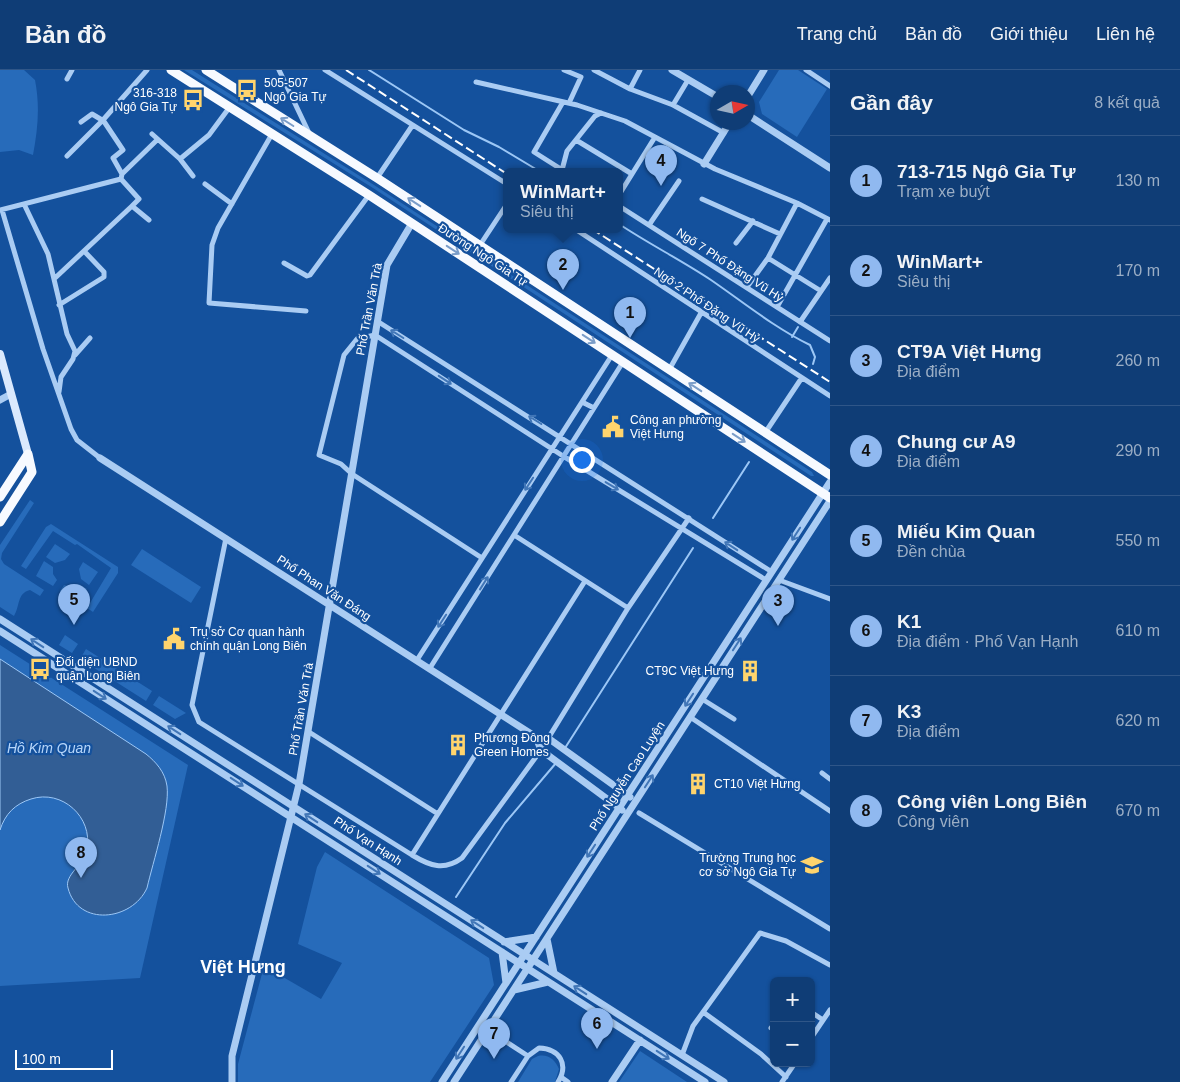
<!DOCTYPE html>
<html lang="vi">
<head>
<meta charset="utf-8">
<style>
	:root { --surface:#0f3d76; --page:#18447b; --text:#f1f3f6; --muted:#9baec5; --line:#2f5688; --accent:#90b9f0 }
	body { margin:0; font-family:Helvetica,sans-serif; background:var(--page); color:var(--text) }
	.controls { position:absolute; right:15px; bottom:15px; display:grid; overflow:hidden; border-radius:8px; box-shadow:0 1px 4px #0004 }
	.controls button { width:45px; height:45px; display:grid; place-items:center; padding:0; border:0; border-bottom:1px solid var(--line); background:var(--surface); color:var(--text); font:25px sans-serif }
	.compass { position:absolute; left:710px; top:15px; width:45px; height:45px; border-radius:50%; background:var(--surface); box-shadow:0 1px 4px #0004; rotate:81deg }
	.scale { position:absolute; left:15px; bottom:12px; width:98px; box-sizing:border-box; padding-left:5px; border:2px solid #fff; border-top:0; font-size:14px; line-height:18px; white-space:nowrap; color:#fff; -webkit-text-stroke:4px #14519d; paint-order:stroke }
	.you { position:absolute; left:581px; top:389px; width:18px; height:18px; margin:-12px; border:4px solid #fff; border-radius:50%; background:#1a73e8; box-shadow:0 0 0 8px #1a73e833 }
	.badge { display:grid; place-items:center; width:32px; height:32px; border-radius:50%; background:var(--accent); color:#111; font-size:16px; font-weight:700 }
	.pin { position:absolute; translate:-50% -41px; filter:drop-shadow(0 1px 2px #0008) }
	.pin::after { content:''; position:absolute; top:26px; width:18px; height:15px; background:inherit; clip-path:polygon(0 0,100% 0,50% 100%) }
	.popup { position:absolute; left:503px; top:98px; width:120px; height:65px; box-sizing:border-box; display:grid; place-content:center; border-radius:8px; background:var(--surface); filter:drop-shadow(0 1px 4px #0005); font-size:16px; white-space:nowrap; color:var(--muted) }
	.popup b { font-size:19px; color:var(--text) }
	.popup::after { content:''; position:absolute; left:50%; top:100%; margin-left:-10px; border:10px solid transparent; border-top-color:var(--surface) }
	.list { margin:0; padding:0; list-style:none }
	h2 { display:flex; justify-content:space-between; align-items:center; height:65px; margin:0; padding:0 20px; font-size:21px }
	h2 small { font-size:16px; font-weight:400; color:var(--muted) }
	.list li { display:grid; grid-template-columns:32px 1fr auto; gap:15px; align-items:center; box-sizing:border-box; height:90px; padding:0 20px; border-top:1px solid var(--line) }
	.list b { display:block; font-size:19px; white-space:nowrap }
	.list p { margin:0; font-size:16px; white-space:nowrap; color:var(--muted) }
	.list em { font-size:16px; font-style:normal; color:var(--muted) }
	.map { position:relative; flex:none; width:830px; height:1012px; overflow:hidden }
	header { display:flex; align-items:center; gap:30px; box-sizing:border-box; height:70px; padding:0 25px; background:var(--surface); border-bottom:1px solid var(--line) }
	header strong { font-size:24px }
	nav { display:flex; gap:28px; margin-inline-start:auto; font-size:18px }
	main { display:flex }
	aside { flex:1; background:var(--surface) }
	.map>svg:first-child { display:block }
</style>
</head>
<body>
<header>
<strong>Bản đồ</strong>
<nav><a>Trang chủ</a><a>Bản đồ</a><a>Giới thiệu</a><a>Liên hệ</a></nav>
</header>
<main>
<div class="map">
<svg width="830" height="1012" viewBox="0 0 830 1012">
	<rect width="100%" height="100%" fill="#14519d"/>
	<path fill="#276bba" d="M0,0H24L35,10C40,36 38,58 33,85L19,80L0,82Z
		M184,0H192L374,115L812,402L814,406H811L373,118Z
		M779,0H798L827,19L797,67L762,44L759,32Z
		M30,430L34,433L2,483L1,489L4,494L44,520L40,526L30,520C17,523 20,536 14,546L0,537V475Z
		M51,454L118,497V503L93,542L87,538L111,498L77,474L75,475L53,461L26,499L21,496L46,457Z
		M55,474L70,484L65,490L55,493L46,487Z
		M142,479L201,517L191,533L131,495Z
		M44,491L53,497V504L57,510L53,516L36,506Z
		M83,492L98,502L89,515L81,509L79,499Z
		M79,514L87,519L77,532L60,521L64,515L72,517Z
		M65,565L78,574L72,583L59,575Z
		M0,575L188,695L140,908L0,916Z
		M86,579L152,621L146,631L80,589Z
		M159,626L186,643L175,649L153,635Z
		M325,782L489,888L494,915L430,1012H238V994L264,896L321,929L342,893L298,874L317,797Z
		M640,981L687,1012H619Z
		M538,986C549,984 555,990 559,999L555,1012H518L532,989Z"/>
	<path fill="#325e95" stroke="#9cc7f6" d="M0,589L146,684C156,692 165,702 167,716C170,740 153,792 147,818C132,851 78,857 68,818C64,805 84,795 87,779C93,747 62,719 31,729C15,734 5,744 0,760Z"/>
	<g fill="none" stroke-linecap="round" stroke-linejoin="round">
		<path stroke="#9cc7f6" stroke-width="2" d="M369,0L464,60L499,77L539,101
			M619,154C649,174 681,190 711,210C743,232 775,258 810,275L815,287L813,294
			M792,267L798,257
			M713,448L749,392
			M565,678L693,478
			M456,827L505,753L556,693"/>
		<path stroke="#aaccf3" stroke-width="5" d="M279,0L309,63
			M325,0L507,114
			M564,0L581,7L569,33
			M594,0L630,19L673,35L724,63
			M806,0L830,16
			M67,9L72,0
			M476,12L577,35L625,51L715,99L797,133L830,150
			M630,19L640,0
			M563,32L534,82L564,101
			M673,35L688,10
			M81,52L92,44L102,50
			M152,64L180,89L193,106
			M272,64L218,158L212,175L209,233L306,241
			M576,70L632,104
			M67,86L103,50
			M180,89L209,65L229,38
			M562,100L567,81L595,46L601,43
			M122,104L157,70
			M377,108L412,56
			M121,109L122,104L113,88L123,80L103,50L147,0
			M121,109L139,129L132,136L149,150
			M205,114L232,134
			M619,125L655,67
			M702,129L780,164
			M24,134L48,184L67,264L75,281L73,289L61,307L59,322
			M619,136L830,271
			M0,140L121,109
			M2,140L43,279L71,359L77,370L100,388
			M649,155L679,111
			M575,159L830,326
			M736,173L753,151
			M480,175L507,134
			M768,188L821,221
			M284,193L307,206L310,205L369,125
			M54,209L132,136
			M747,217L768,188L797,133
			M59,235L104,207V202L84,181
			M777,237L827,149
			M377,251L772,502
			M800,252L830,208
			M75,285L90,268
			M669,300L701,243
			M582,332L594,338
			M765,363L801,309
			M514,465L628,538
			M226,468L192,635L199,652L412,785L585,511
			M482,488L352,404L341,394L319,385L344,285L357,269L375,265L563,386L766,510
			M779,510L830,529
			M417,590L612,285
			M430,598L623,292
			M702,629L734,649
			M690,647L830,741
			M309,662L438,744
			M822,703L830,709
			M639,743L830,859
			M412,785C430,796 444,801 462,788L541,680L628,538L689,448
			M703,942L761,984L786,1007
			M811,942L823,950
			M771,958L774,960
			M488,960L528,986
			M811,968L830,940
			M682,985L693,956L760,863L786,871L830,895
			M561,1007L568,1012
			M511,1012L528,986L539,978C560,979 569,994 558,1012
			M782,1012L795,993"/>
		<path stroke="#aaccf3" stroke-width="7" d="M672,0L718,27
			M748,26L764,0
			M748,45L830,98
			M704,94L730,52
			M0,330L11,324
			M100,388L536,667L548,668L630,727
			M0,549L724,1012
			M0,561L705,1012
			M536,667L541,680L622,740
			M547,869L554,903
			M504,872L536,867
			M502,882L506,913
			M514,920L548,912
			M232,1012V986L299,714L387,195L412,153
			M442,1012L830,412
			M454,1012L830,431
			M612,1012L640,970"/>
		<path stroke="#dae9fd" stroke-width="8" d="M0,284L28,384"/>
		<path stroke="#f7faff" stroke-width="9" d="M171,0L369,125L830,428
			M206,0L377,108L830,405
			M0,427L28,384
			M0,452L32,402L28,384"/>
		<path stroke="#fff" stroke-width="2" stroke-dasharray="9 4" stroke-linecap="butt" d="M346,0L507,104
			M592,159L830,312"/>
	</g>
	<defs><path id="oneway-shaft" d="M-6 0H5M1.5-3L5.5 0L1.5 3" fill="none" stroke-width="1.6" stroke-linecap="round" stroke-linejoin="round" transform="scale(1.25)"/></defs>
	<g stroke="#7a9dc9">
		<use href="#oneway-shaft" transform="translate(287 52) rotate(-148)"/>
		<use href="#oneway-shaft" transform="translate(414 132) rotate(-147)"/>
		<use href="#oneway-shaft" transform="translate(453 180) rotate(33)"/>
		<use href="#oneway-shaft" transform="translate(589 269) rotate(33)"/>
		<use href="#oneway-shaft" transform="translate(695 317) rotate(-147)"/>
		<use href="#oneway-shaft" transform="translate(739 368) rotate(33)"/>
	</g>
	<g stroke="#4176b7">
		<use href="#oneway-shaft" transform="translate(397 264) rotate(-148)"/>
		<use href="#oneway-shaft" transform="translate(445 310) rotate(33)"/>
		<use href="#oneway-shaft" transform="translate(535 350) rotate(-148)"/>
		<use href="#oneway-shaft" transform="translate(529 414) rotate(123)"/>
		<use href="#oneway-shaft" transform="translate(612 416) rotate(31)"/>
		<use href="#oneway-shaft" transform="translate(796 464) rotate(123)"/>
		<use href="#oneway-shaft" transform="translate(731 476) rotate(-147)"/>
		<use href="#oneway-shaft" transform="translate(484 513) rotate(-58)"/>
		<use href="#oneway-shaft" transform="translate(442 551) rotate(123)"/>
		<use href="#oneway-shaft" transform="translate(37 573) rotate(-147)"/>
		<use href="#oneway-shaft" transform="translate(737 574) rotate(-57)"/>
		<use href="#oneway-shaft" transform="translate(100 625) rotate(33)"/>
		<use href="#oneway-shaft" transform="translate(689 630) rotate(123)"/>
		<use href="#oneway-shaft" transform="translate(174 660) rotate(-147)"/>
		<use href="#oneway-shaft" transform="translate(649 711) rotate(-57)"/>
		<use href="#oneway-shaft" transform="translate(237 712) rotate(33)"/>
		<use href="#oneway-shaft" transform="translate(311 748) rotate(-147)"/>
		<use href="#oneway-shaft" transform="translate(591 781) rotate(123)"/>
		<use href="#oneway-shaft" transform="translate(374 800) rotate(33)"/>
		<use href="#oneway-shaft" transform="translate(477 854) rotate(-147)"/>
		<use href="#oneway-shaft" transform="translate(580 920) rotate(-147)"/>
		<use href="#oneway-shaft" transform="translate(460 983) rotate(123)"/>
		<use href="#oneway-shaft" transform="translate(663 985) rotate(33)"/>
	</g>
	<defs>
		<g id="bus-bare" transform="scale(1.725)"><path d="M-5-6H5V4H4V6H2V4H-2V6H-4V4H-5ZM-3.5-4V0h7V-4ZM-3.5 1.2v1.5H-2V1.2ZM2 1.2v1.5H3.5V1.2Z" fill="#ffd46d" stroke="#14519d" stroke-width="2.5" paint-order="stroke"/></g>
		<g id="civic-bare" transform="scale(1.725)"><path d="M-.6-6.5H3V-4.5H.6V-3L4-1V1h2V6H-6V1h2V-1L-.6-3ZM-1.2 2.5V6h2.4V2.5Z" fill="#ffd46d" stroke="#14519d" stroke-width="2.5" paint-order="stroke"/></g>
		<g id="building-bare" transform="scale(1.725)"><path d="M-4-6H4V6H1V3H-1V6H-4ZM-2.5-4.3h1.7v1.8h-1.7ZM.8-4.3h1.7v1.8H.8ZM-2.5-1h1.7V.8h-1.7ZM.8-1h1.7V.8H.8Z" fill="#ffd46d" stroke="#14519d" stroke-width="2.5" paint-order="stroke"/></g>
		<g id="school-bare" transform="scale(1.725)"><path d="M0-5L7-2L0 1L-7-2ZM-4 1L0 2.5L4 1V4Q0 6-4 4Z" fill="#ffd46d" stroke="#14519d" stroke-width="2.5" paint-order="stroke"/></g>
	</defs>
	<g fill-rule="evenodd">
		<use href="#bus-bare" x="247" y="20"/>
		<use href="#bus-bare" x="193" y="30"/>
		<use href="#civic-bare" x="613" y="357"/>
		<use href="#civic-bare" x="174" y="569"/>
		<use href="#bus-bare" x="40" y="599"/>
		<use href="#building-bare" x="750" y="601"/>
		<use href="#building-bare" x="458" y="675"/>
		<use href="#building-bare" x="698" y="714"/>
		<use href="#school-bare" x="812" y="795"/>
	</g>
	<g text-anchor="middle" stroke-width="4.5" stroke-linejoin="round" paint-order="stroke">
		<g font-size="12" fill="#fff" stroke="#14519d" text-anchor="start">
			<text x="264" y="17">505-507<tspan x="264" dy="14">Ngô Gia Tự</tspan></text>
			<text x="177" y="27" text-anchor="end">316-318<tspan x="177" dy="14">Ngô Gia Tự</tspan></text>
			<text x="630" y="354">Công an phường<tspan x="630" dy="14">Việt Hưng</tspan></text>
			<text x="190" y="566">Trụ sở Cơ quan hành<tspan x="190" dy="14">chính quận Long Biên</tspan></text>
			<text x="56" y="596">Đối diện UBND<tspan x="56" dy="14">quận Long Biên</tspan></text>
			<text x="734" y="605" text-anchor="end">CT9C Việt Hưng</text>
			<text x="474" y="672">Phương Đông<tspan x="474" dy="14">Green Homes</tspan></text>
			<text x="714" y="718">CT10 Việt Hưng</text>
			<text x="796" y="792" text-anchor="end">Trường Trung học<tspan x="796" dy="14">cơ sở Ngô Gia Tự</tspan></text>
		</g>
		<g font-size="12" fill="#fff" stroke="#14519d">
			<text transform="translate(483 185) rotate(33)" y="4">Đường Ngô Gia Tự</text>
			<text transform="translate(730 195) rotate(33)" y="4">Ngõ 7 Phố Đặng Vũ Hỷ</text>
			<text transform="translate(707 235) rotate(34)" y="4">Ngõ 2 Phố Đặng Vũ Hỷ</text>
			<text transform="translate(369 239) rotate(-79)" y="4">Phố Trần Văn Trà</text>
			<text transform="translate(324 518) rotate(33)" y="4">Phố Phan Văn Đáng</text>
			<text transform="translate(301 639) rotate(-80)" y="4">Phố Trần Văn Trà</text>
			<text transform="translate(627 706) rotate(-57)" y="4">Phố Nguyễn Cao Luyện</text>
			<text transform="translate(368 771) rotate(33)" y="4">Phố Vạn Hạnh</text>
		</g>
		<g font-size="14" font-style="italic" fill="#b7d6fa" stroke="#14519d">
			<text x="49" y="683">Hồ Kim Quan</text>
		</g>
		<g font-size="18" font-weight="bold" fill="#fff" stroke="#14519d">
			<text x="243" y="903">Việt Hưng</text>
		</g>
	</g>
</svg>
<div class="controls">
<button>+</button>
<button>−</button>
</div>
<svg class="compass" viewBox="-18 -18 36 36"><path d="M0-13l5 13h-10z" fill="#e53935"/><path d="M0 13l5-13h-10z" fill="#9baec5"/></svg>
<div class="scale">100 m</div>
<div class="you"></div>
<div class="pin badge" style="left:630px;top:268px">1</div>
<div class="pin badge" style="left:563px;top:220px">2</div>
<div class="popup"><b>WinMart+</b>Siêu thị</div>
<div class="pin badge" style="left:778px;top:556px">3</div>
<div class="pin badge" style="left:661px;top:116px">4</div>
<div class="pin badge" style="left:74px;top:555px">5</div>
<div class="pin badge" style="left:597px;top:979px">6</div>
<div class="pin badge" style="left:494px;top:989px">7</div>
<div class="pin badge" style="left:81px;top:808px">8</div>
</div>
<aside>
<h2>Gần đây<small>8 kết quả</small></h2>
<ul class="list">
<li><span class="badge">1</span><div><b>713-715 Ngô Gia Tự</b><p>Trạm xe buýt</p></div><em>130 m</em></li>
<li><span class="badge">2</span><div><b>WinMart+</b><p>Siêu thị</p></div><em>170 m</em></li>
<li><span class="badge">3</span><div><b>CT9A Việt Hưng</b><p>Địa điểm</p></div><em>260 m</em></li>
<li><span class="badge">4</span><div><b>Chung cư A9</b><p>Địa điểm</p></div><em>290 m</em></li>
<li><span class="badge">5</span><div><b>Miếu Kim Quan</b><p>Đền chùa</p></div><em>550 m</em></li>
<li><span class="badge">6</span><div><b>K1</b><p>Địa điểm · Phố Vạn Hạnh</p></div><em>610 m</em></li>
<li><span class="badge">7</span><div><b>K3</b><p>Địa điểm</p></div><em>620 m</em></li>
<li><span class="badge">8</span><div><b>Công viên Long Biên</b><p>Công viên</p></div><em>670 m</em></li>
</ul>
</aside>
</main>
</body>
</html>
